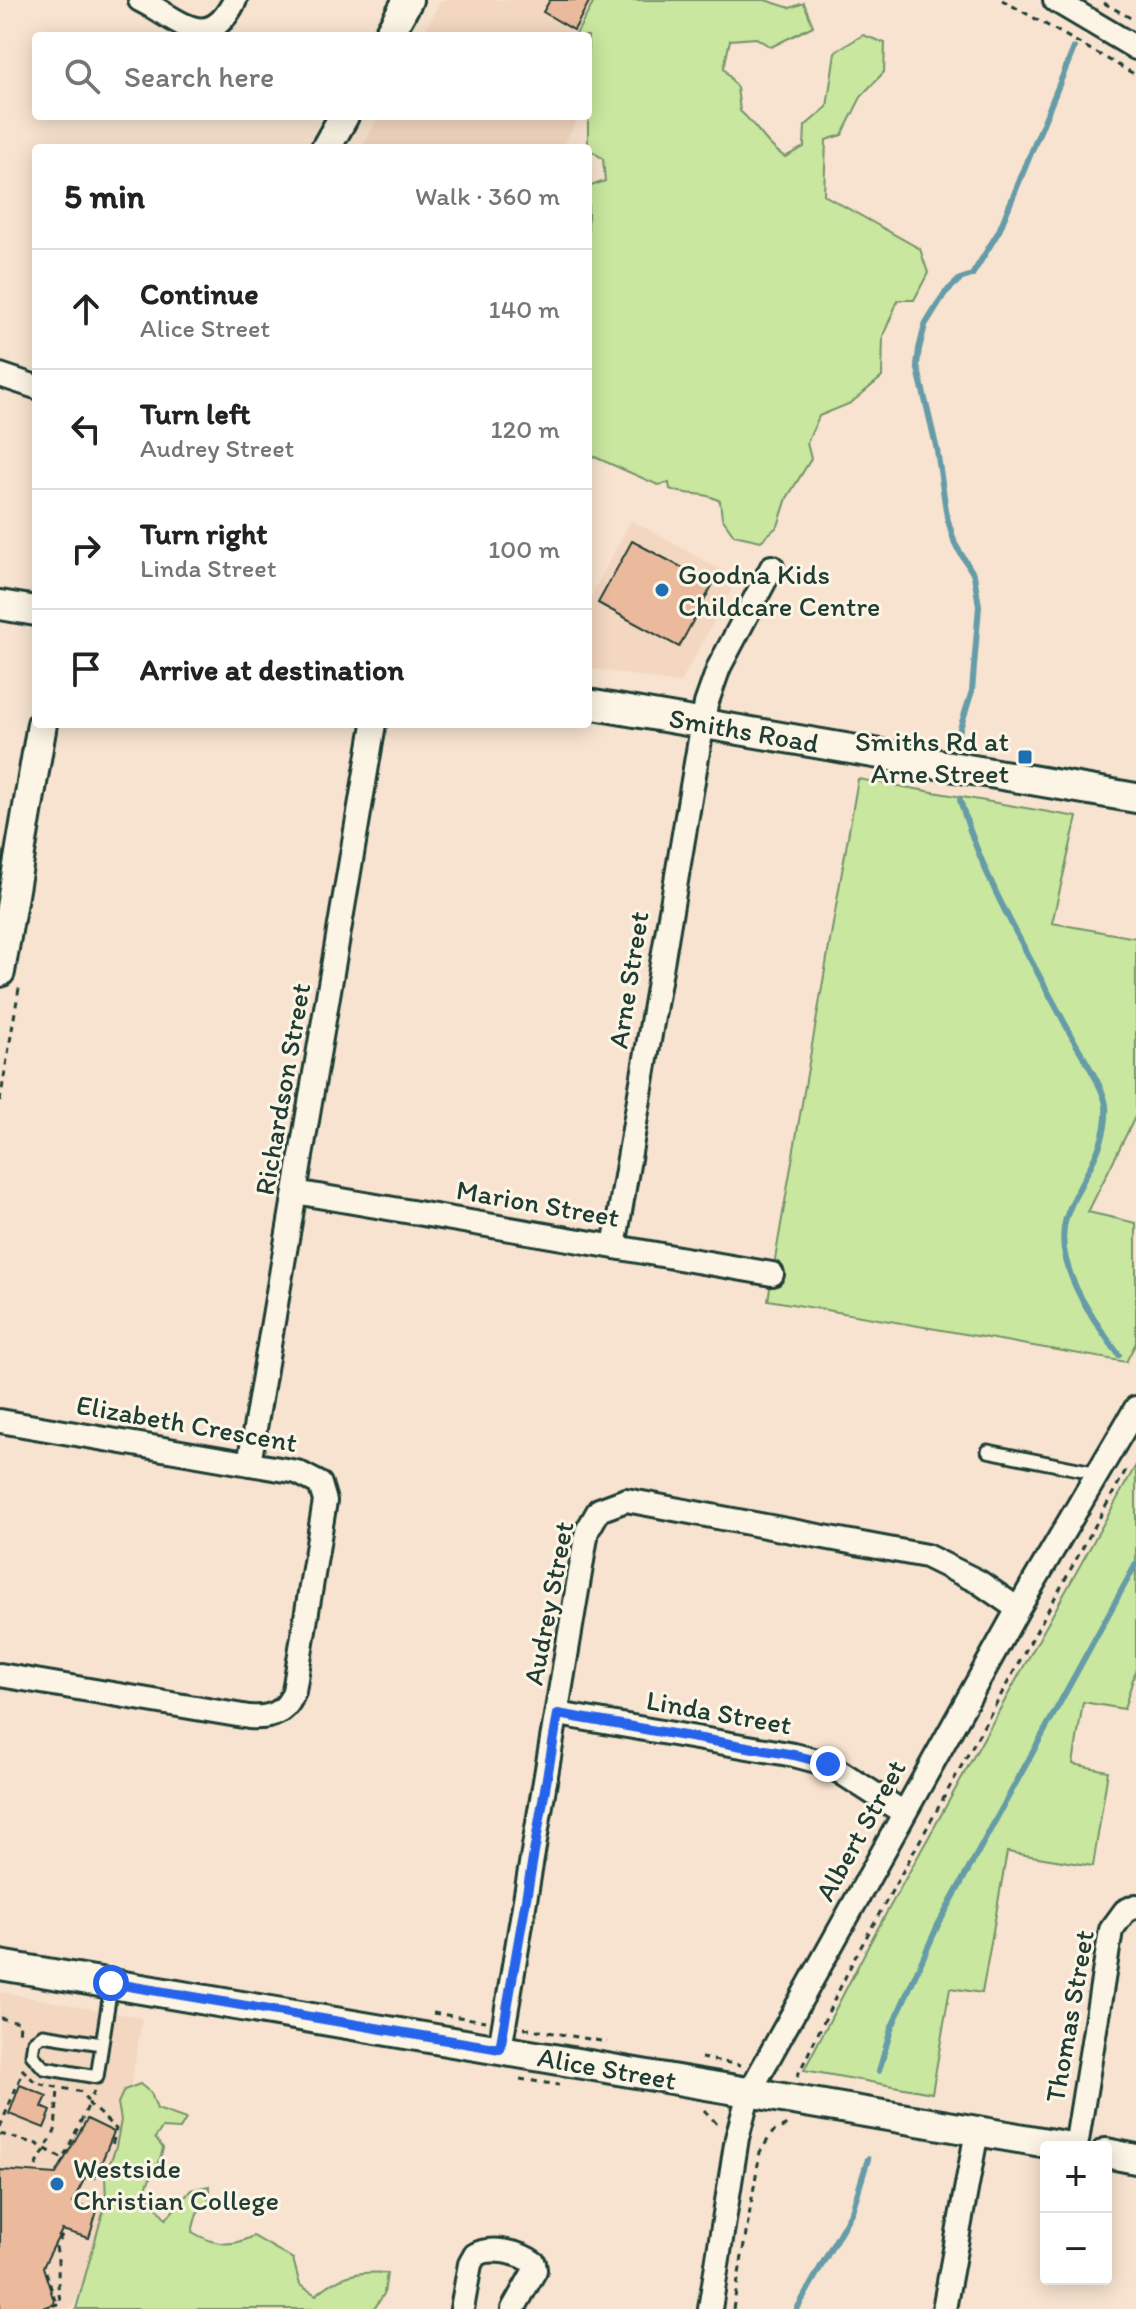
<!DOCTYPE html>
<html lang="en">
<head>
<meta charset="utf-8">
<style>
	:root { --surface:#fff; --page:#f2f2f2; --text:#222; --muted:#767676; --line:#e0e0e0 }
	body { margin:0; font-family:Itim,sans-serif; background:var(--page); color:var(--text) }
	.controls { position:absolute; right:24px; bottom:24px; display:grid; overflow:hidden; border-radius:8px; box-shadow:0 4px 20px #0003 }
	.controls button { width:72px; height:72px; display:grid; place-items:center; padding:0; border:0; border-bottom:2px solid var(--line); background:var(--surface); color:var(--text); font:40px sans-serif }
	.stop { position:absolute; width:24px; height:24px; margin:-18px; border:6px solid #2563eb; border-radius:50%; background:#fff }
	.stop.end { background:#2563eb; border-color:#fff; box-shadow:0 2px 8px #0008 }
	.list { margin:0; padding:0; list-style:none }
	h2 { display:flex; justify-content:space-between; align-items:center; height:104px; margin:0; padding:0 32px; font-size:34px }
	h2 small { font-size:26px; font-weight:400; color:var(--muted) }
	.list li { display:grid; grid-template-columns:52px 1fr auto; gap:24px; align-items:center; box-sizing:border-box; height:120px; padding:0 32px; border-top:2px solid var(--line) }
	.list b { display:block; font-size:30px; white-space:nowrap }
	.list p { margin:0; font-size:26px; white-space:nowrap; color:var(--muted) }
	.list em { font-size:26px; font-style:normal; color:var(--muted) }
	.icon { flex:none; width:44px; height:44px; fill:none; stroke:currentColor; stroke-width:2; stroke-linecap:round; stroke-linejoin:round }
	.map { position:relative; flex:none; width:1136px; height:2309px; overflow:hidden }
	.search { position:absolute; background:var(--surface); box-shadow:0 4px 20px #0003; left:32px; top:32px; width:560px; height:88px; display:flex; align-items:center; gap:20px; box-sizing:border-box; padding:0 28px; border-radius:8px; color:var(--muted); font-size:30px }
	.panel { position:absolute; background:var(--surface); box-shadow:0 4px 20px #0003; left:32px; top:144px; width:560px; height:584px; border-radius:8px }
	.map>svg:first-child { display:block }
</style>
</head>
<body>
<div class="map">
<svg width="1136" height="2309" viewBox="0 0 1136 2309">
	<rect width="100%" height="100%" fill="#f7e3cf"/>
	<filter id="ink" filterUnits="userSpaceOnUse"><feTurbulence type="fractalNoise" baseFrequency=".0125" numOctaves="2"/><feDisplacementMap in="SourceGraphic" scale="16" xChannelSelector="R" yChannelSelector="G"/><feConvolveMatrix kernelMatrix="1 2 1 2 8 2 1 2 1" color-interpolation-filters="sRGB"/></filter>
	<g filter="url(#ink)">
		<path fill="#f3d7c0" d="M441,0H595L575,36H422Z
			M379,116H579L562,148H362Z
			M631,520L737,579L680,683L588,668V602Z
			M0,1992L142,2018L105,2241L71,2309H0Z"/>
		<path fill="#c9e79f" stroke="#74926a" stroke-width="2" d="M595,0H765L790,8L804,3L813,26L771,47L756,38L730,40L724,68L737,88L740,111C758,127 766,145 785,157L804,147L805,126L827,107L835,52L863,35L885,43L884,72L862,95L842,135L826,140L824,195L920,249L928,273L914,300H898L883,336L882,377L851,403L819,416L807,443L811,459L787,498L778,526L761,541L734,535L722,518L720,501C700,490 688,497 670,489L669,483L658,485L588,454V187L605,181L603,159L588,148V36H575Z
			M858,779L1077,817L1052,923L1136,938V1115L1088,1212L1136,1223V1343L1126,1362L768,1300Z
			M1136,1465V1669L1124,1709L1083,1702L1073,1764L1108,1771L1093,1866L1007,1852L982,1993L950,1988L932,2093L804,2070L873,1937Z
			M140,2084L151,2093L157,2109L186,2119L180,2129L162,2128L155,2138L163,2148C160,2166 149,2174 145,2192L166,2219L191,2190L209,2186V2202L197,2213L192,2232C215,2245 230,2248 253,2236L293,2259L300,2285L316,2295C339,2275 357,2271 387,2273L384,2294L374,2309H76L106,2201L105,2176L116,2147L121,2120L118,2103L124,2090Z"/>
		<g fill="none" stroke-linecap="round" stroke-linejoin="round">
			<path stroke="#659ca8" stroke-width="6" d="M957,738L972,691L979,606L974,575L955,544L947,517L937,450L917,365L919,349L925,325L945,293L960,279L972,275L999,231L1074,48
				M960,800C984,883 1031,958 1071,1035C1080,1052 1104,1088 1106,1105C1109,1150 1079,1178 1066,1218C1052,1264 1093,1320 1119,1355
				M879,2071L891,2029L938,1925L1136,1564
				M797,2309L852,2211L868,2159"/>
		</g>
		<path fill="#ebba9c" stroke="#1f3d34" stroke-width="2" d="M550,0H590L574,30L543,12Z
			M632,541L713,584L679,647L598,603Z
			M20,2085L47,2096L42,2107L51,2111L44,2128L9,2114Z
			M87,2119L114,2132L95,2178L87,2174L72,2203L97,2211L89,2238L62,2230L43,2267L55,2304L39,2309H0V2170L56,2174Z"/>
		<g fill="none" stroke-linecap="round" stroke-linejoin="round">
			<g stroke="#1f3d34" stroke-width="17">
				<path id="service" d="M988,1451L1098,1473
					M102,2044L43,2035L34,2041L32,2055L44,2068L97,2077L111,1986"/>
			</g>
			<g stroke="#1f3d34" stroke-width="28">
				<path id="minor" d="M140,0C180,20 208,55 235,0
					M1055,0L1136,48
					M0,375L36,387
					M295,1192L772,1274
					M614,1247L706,704L719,667L772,567
					M0,1421L297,1472L320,1484L325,1501L294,1691C287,1712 271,1719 249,1717L0,1675
					M249,1464L374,724
					M558,1714L794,1755L828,1764L904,1813
					M500,2049L587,1531L599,1510L626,1500L926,1556L979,1582L1018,1609
					M1076,2147L1111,1930L1125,1911L1136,1906
					M462,2309L470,2264L475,2255C490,2246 520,2252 534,2263L535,2270L513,2309
					M710,2309L737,2138L749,2093L1018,1609L1136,1408
					M944,2309L977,2131"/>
			</g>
			<g stroke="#1f3d34" stroke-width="34">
				<path id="tertiary" d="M388,36L408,0
					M326,148L344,116
					M0,605L36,611
					M588,704L1136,798
					M0,972L42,724
					M0,1965L1071,2147
					M1106,2153L1136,2159"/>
			</g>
			<path stroke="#1f3d34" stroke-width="3" stroke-dasharray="6 6" stroke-linecap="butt" d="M1002,0L1136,75
				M1104,3L1136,21
				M0,1101L19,988
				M433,2013L485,2021
				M0,2018L20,2022L19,2037
				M524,2028L607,2042
				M701,2058L741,2065
				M797,2077L853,1961L1127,1468
				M520,2079L559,2085
				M94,2091L89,2104L116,2129L112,2146
				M704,2110L716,2123H722
				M0,2127L23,2071
				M0,2134L37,2144L63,2159L89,2104L82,2092L36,2083L21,2068
				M36,2166L55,2131L58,2089
				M46,2272L56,2304
				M41,2309L61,2303C55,2284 61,2268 56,2247L62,2235
				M733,2309L760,2152L773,2132L789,2124"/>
			<use href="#service" stroke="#fcf5e5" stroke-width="11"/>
			<use href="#minor" stroke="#fcf5e5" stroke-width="22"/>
			<use href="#tertiary" stroke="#fcf5e5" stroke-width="28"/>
		</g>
	</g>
	<g fill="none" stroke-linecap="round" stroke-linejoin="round" filter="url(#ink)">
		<path stroke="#2563eb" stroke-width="10" d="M111,1983L500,2049L558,1714L794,1755L828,1764"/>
	</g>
	<g fill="#1f6fb2" stroke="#fcf5e5" stroke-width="3">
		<circle cx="662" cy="590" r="8"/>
		<rect x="1017" y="749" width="16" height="16" rx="4"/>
		<circle cx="57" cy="2184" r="8"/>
	</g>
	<g text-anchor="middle" stroke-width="6" stroke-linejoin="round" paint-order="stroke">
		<g font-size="28" fill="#1f3d34" stroke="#fcf5e5" text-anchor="start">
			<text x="678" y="584">Goodna Kids<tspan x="678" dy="32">Childcare Centre</tspan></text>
			<text x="1009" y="751" text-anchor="end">Smiths Rd at<tspan x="1009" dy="32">Arne Street</tspan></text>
			<text x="73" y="2178">Westside<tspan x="73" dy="32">Christian College</tspan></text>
		</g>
		<g font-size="28" fill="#1f3d34" stroke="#fcf5e5">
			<text transform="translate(744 730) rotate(10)" y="10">Smiths Road</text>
			<text transform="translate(628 980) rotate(-81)" y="10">Arne Street</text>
			<text transform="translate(282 1089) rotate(-80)" y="10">Richardson Street</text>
			<text transform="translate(538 1203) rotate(10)" y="10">Marion Street</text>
			<text transform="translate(187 1423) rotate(10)" y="10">Elizabeth Crescent</text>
			<text transform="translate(548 1603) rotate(-79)" y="10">Audrey Street</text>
			<text transform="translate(719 1712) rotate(10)" y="10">Linda Street</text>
			<text transform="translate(860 1830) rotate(-61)" y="10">Albert Street</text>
			<text transform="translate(1069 2016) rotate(-80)" y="10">Thomas Street</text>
			<text transform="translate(607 2068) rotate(10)" y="10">Alice Street</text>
		</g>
	</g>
</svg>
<div class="controls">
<button>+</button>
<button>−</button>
</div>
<div class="stop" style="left:111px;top:1983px"></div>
<div class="stop end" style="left:828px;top:1764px"></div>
<div class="search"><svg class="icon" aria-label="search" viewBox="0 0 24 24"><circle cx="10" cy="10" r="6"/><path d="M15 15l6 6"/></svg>Search here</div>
<section class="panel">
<h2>5 min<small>Walk · 360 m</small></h2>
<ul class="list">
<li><svg class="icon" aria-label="ahead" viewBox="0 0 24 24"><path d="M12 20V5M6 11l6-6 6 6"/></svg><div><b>Continue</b><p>Alice Street</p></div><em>140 m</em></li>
<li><svg class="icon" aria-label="left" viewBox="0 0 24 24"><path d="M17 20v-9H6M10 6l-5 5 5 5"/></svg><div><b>Turn left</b><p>Audrey Street</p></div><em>120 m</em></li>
<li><svg class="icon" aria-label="right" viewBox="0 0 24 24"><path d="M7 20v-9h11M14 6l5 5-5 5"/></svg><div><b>Turn right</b><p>Linda Street</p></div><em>100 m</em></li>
<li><svg class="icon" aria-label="arrive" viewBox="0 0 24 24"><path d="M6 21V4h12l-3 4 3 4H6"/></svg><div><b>Arrive at destination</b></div></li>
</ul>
</section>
</div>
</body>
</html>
